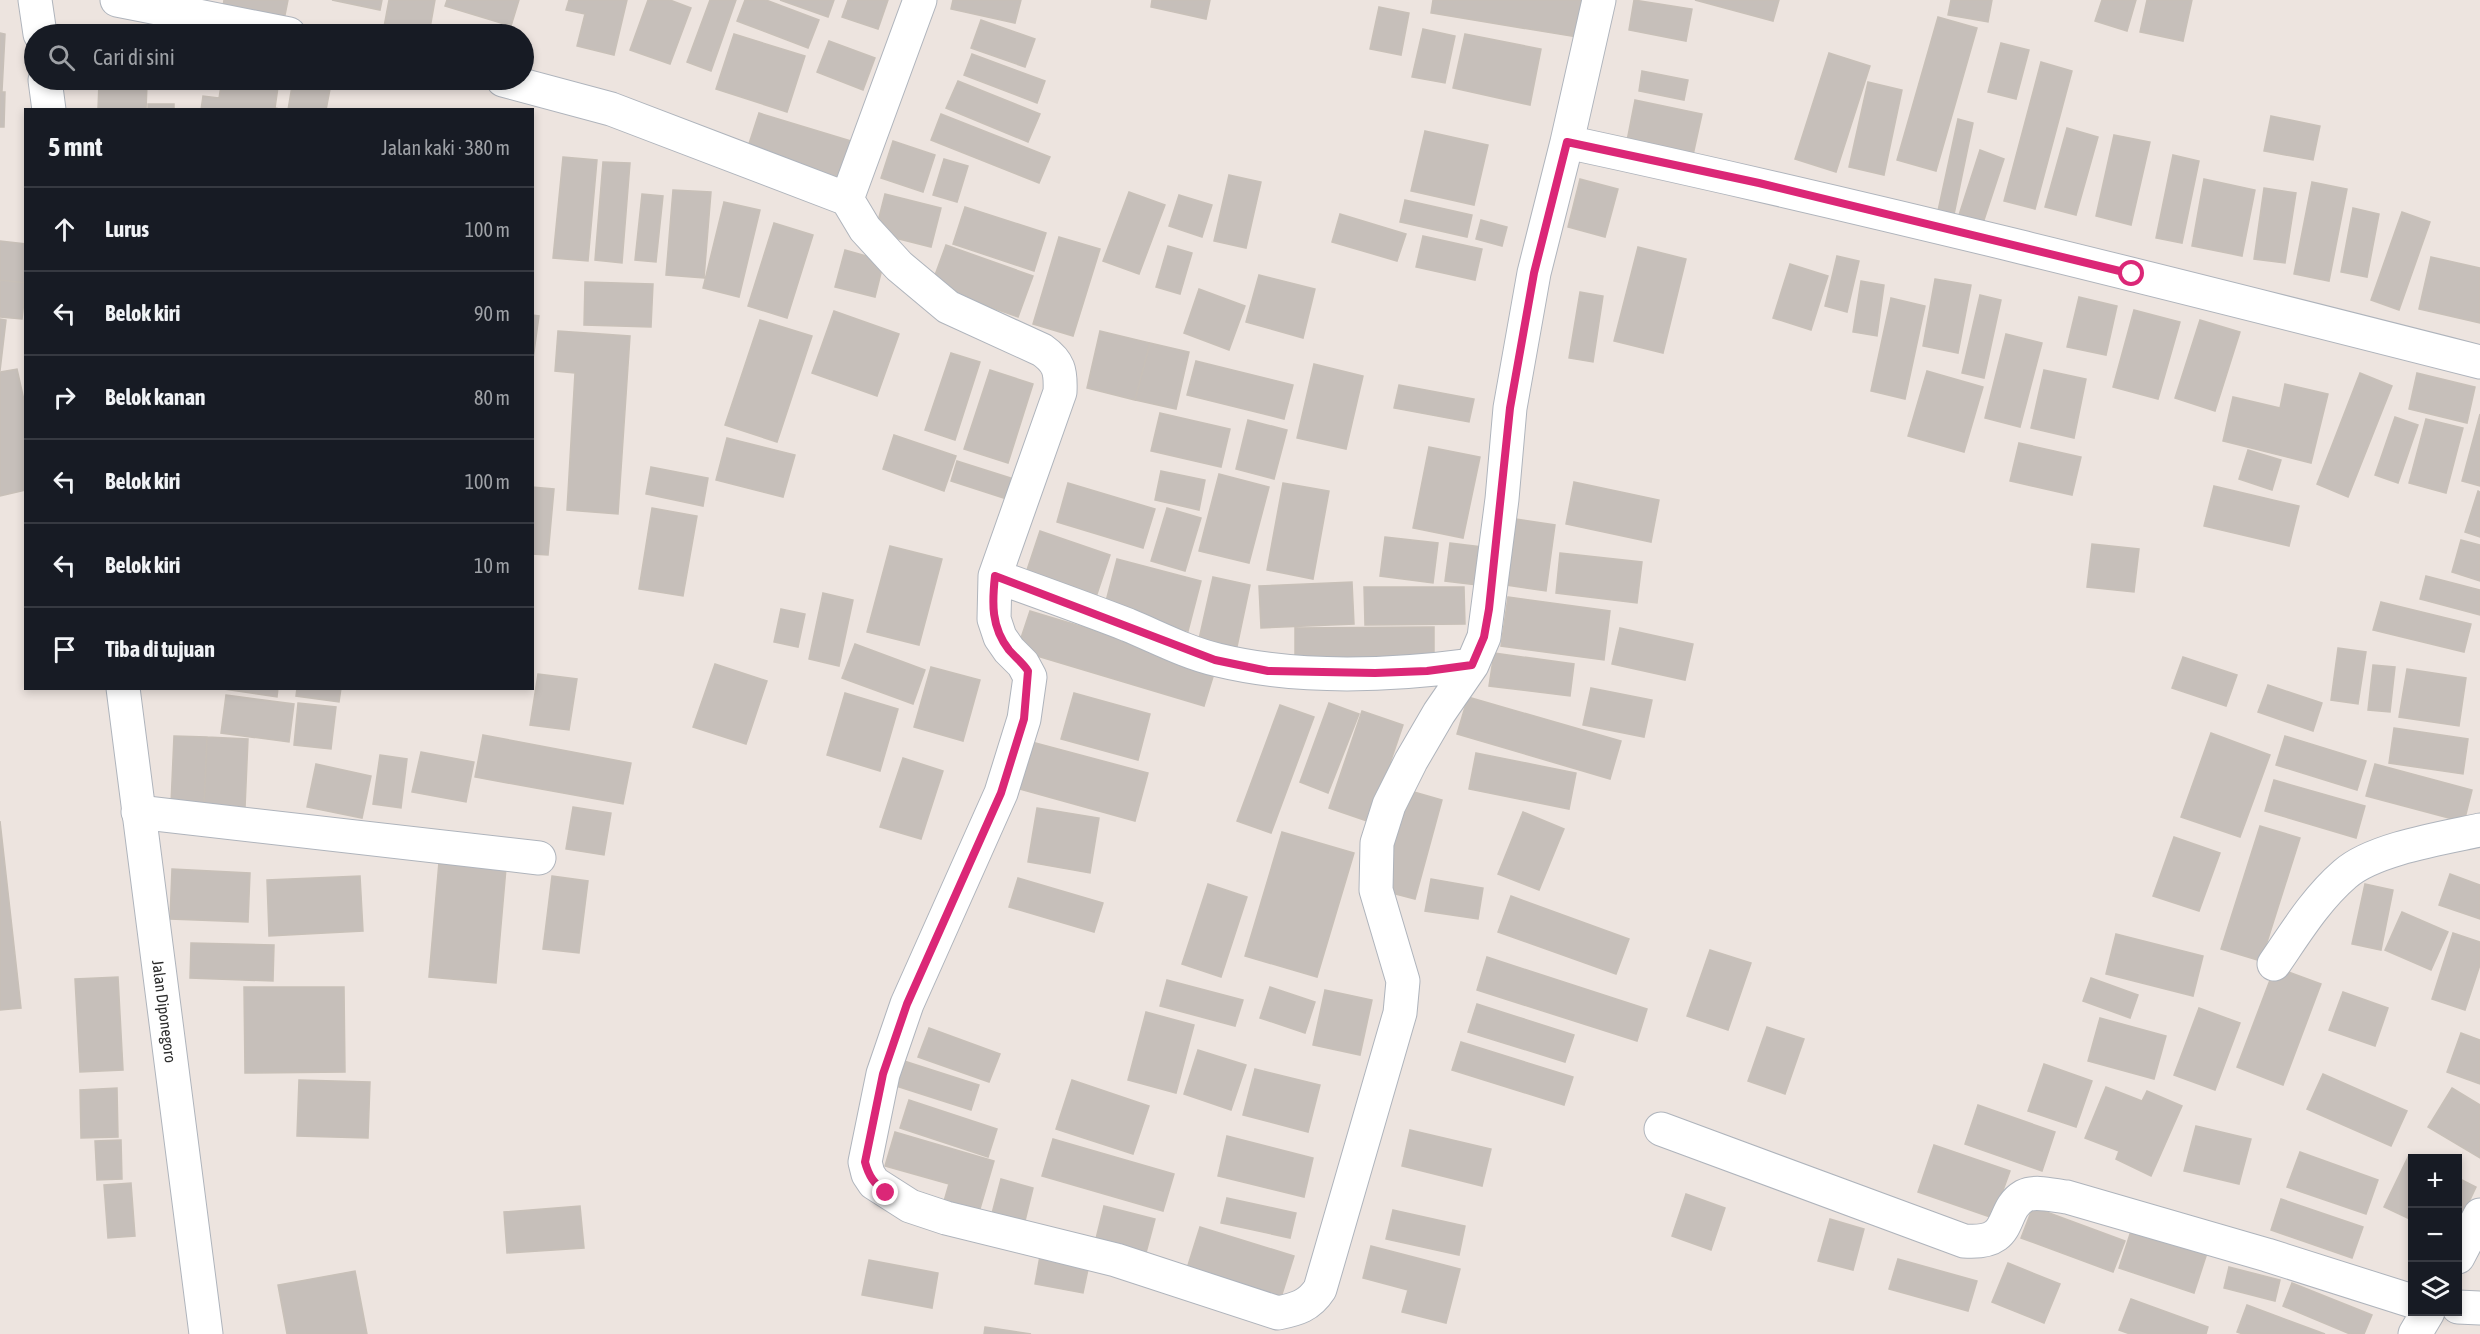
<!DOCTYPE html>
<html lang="id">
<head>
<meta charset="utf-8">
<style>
	:root { --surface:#171b24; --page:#242831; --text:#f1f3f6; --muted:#9ea1a6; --line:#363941 }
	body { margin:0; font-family:"Asap Condensed",sans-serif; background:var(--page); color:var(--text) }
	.controls { position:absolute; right:18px; bottom:18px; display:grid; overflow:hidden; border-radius:0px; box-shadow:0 3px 9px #0003 }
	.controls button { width:54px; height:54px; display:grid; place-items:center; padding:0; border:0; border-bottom:2px solid var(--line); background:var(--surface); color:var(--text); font:30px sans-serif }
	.stop { position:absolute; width:18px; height:18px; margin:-14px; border:4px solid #db2777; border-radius:50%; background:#fff }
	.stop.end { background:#db2777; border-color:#fff; box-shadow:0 2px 6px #0008 }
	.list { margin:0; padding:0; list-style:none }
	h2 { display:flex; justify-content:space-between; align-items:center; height:78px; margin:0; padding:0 24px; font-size:26px }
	h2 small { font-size:20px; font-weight:400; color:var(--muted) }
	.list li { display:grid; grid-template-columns:39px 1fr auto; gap:18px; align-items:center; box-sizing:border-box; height:84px; padding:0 24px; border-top:2px solid var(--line) }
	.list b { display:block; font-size:22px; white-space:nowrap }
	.list em { font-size:20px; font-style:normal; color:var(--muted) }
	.icon { flex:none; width:33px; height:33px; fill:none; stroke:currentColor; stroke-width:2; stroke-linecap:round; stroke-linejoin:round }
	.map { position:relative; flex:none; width:2480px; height:1334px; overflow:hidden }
	.search { position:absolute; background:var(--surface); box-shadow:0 3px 9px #0003; left:24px; top:24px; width:510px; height:66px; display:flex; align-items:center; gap:15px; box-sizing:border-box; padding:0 21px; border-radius:33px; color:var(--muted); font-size:22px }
	.panel { position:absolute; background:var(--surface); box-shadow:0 3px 9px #0003; left:24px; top:108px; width:510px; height:582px; border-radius:0px }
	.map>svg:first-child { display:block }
</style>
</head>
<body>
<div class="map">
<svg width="2480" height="1334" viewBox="0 0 2480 1334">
	<rect width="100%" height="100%" fill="#ede4df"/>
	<path fill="#c6bfba" stroke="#c8c0b8" stroke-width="1.5" d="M224,0H288L283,25L222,13Z
		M332,0H382L380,10Z
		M389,0H435L429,34L384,27Z
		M447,0H519L511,26L445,6Z
		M569,0H627L614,55L577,46L585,14L566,10Z
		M648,0H670L691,8L670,64L630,50Z
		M710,0H736L711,71L687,62Z
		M745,0H766L819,20L808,48L737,21Z
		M780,0H834L828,17Z
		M848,0H888L878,29L842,17Z
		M953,0H1021L1015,23L951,9Z
		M1152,0H1210L1206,19L1151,7Z
		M1433,0H1589L1583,38L1431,13Z
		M1634,0L1692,9L1686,41L1629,30Z
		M1695,0H1779L1773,21Z
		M1951,0H1992L1988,22L1948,15Z
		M2102,0H2136L2127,31L2095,21Z
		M2147,0H2192L2183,41L2140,32Z
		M1379,7L1409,13L1401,55L1370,49Z
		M1938,17L1977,28L1936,171L1897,160Z
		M981,20L1035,39L1025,67L971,48Z
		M1423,29L1455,36L1445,83L1412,77Z
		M0,33L5,34L2,91H0Z
		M734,34L805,56L787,112L716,89Z
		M1465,34L1541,49L1530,105L1453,88Z
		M829,41L875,58L863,90L817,72Z
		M2001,43L2029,50L2016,99L1988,92Z
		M1829,53L1870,66L1836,172L1795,159Z
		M972,54L1045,81L1037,103L964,75Z
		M2041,62L2072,71L2035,209L2004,201Z
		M1642,71L1688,80L1684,100L1639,91Z
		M222,80H279L275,108L284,110H201L203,96L219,98Z
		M293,80L331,84L326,110H288Z
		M958,81L1040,114L1028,142L946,108Z
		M99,82L147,84L146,110H98Z
		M1868,82L1902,90L1884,175L1849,167Z
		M0,92H5L4,127H0Z
		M1635,100L1702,114L1693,155L1627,141Z
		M148,104H174V110H148Z
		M759,113L851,141L838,182L746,153Z
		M941,114L1050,157L1039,183L931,140Z
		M2271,116L2320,126L2313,160L2264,151Z
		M1958,119L1973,123L1952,224L1936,220Z
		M2067,128L2098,137L2076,215L2045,207Z
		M1425,131L1488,145L1474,205L1411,191Z
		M2114,135L2150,142L2131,225L2096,216Z
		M893,141L935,155L923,192L881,178Z
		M1980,150L2004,159L1983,223L1959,215Z
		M2173,155L2199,161L2182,243L2156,238Z
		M563,157L597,160L588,261L553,258Z
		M944,159L968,166L957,202L933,195Z
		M603,162L630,163L622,263L595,260Z
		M1229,175L1261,182L1246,248L1214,241Z
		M1580,179L1618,189L1605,237L1568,227Z
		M2204,179L2255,190L2242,256L2192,246Z
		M2312,182L2347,189L2329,281L2294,274Z
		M2264,188L2296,193L2285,263L2254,259Z
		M673,190L711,192L704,278L666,275Z
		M1129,192L1165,205L1139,274L1103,261Z
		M642,194L663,196L656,262L635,260Z
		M885,194L941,208L931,247L875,233Z
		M1179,195L1212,205L1202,237L1169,226Z
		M1405,200L1472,215L1467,237L1400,222Z
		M724,202L760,210L739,297L703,288Z
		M965,207L1046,233L1034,271L953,244Z
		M2353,208L2379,214L2367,277L2341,272Z
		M2402,212L2430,222L2399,310L2371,300Z
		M1340,214L1406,234L1397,261L1332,242Z
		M1481,220L1507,227L1502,246L1476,239Z
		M774,223L813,235L787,318L748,306Z
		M1423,236L1482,249L1475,280L1416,267Z
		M1059,237L1100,249L1073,336L1033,324Z
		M0,241L26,244V283L0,280Z
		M946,245L1033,276L1018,317L931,286Z
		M1168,246L1192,253L1180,294L1156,287Z
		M1638,247L1686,259L1663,353L1614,341Z
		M845,250L884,261L875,297L835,287Z
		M1837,256L1859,261L1847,312L1825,306Z
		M2431,257L2480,268V323L2419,309Z
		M1790,264L1828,276L1811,330L1773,318Z
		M1259,275L1315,289L1303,338L1246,322Z
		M1935,279L1971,285L1958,353L1923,346Z
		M0,280L26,283L22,319L0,317Z
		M1861,281L1884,285L1877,336L1853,332Z
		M585,282L653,284L651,327L584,325Z
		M1199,289L1245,306L1229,350L1184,333Z
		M1580,292L1603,296L1593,362L1569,358Z
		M1980,295L2001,300L1984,378L1962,373Z
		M2079,297L2117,306L2106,355L2067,347Z
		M1891,298L1925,306L1905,399L1871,391Z
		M2134,310L2180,322L2158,399L2113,387Z
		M834,311L899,334L877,396L812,373Z
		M532,315L539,316L533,359H532Z
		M0,319L6,320L0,371Z
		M760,320L812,336L777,442L725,425Z
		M2200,320L2240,332L2215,411L2175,398Z
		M558,331L630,336L618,514L567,510L575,373L555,371Z
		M1100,331L1150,343L1135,400L1087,388Z
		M2006,334L2042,343L2020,427L1985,418Z
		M1150,343L1189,352L1176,409L1135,400Z
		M951,353L980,362L955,440L925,430Z
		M1196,361L1293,385L1284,419L1187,395Z
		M1314,364L1363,376L1346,449L1297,438Z
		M17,369L26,409V490L0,496V372Z
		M990,370L1033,384L1008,463L964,449Z
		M2044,370L2086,379L2074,438L2031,428Z
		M1927,371L1983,387L1964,452L1908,436Z
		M2360,373L2392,386L2348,497L2317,484Z
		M2417,373L2475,387L2467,423L2409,409Z
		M2285,384L2328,394L2311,463L2223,441L2233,397L2280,408Z
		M1399,385L1474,399L1469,422L1394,408Z
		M1160,413L1230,429L1221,467L1151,451Z
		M2480,414V486L2462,481Z
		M2395,417L2418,425L2398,483L2375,475Z
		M2426,419L2463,428L2446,493L2409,483Z
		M1248,420L1287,430L1274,479L1236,469Z
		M894,435L956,456L944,491L883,469Z
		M727,438L795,455L783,497L716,480Z
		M2019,443L2081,457L2072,495L2010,481Z
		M1429,447L1480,457L1463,538L1413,528Z
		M2248,450L2281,460L2272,490L2239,479Z
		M957,461L1023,482L1016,502L951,481Z
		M651,467L708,478L703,506L646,494Z
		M1161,471L1205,480L1199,510L1155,500Z
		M1219,474L1269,487L1249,563L1199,551Z
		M1574,482L1659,500L1651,542L1566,524Z
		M1068,483L1155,509L1143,548L1057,522Z
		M1283,483L1329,491L1313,579L1267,570Z
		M2214,486L2299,506L2289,546L2204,526Z
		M532,487L554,489L548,555L532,554Z
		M2478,491L2480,492V537L2465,532Z
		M652,508L697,516L683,596L639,589Z
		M1167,508L1201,518L1185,571L1151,561Z
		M1509,518L1555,525L1546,591L1500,584Z
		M1040,531L1110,555L1096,597L1026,573Z
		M1385,537L1438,543L1433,583L1380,576Z
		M2461,540L2480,545V581L2452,572Z
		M1450,543L1482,547L1477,585L1445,581Z
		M2092,544L2139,549L2134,592L2087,587Z
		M890,546L942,559L919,645L867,632Z
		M1560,553L1642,562L1637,603L1556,593Z
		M1117,559L1201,581L1188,631L1104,609Z
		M2426,576L2480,590V615L2420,599Z
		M1213,577L1250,585L1235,656L1197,648Z
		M1352,582L1354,624L1261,628L1259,586Z
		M1364,587H1464L1465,624L1365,625Z
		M823,593L853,600L839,666L809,659Z
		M1508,597L1610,611L1604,660L1501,646Z
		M2381,602L2471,624L2464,652L2373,630Z
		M781,609L805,614L798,647L774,642Z
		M1030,611L1216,667L1204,706L1017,650Z
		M1434,627V664L1295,665V628Z
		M1620,628L1693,644L1685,680L1612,664Z
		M855,644L925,670L913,704L842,678Z
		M2338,648L2366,652L2358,704L2331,700Z
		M1494,653L1574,664L1570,696L1489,686Z
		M2183,657L2237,675L2226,706L2172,688Z
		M715,664L767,681L746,744L693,727Z
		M2373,665L2395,667L2390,712L2368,710Z
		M931,667L980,680L963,741L914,727Z
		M2407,669L2466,678L2459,726L2399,717Z
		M538,674L577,679L569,730L530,725Z
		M2268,685L2322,703L2313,731L2258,712Z
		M217,688H278L277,697Z
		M297,688H341L339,702L296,696Z
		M1591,688L1652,700L1644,737L1583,725Z
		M845,693L898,709L880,771L827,755Z
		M1074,693L1150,714L1138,760L1061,739Z
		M226,695L294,704L289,742L221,733Z
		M1468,697L1621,741L1610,779L1457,734Z
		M298,703L336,707L331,749L294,745Z
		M1329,703L1359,714L1328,793L1300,782Z
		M1280,705L1314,717L1271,833L1237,821Z
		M1362,711L1403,725L1370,822L1329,808Z
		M2394,728L2468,739L2463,774L2389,763Z
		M2211,733L2270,755L2240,837L2181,817Z
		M483,735L631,763L623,804L475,777Z
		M174,736L207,737L204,806L171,804Z
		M2285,736L2366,761L2357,790L2276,765Z
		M207,737L248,739L245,808L204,806Z
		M1028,741L1148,773L1135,821L1016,788Z
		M421,752L474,762L466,802L412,792Z
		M1476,753L1576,773L1569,809L1469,789Z
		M380,755L407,759L401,808L373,804Z
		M903,758L943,771L921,839L880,827Z
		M316,764L371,776L362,818L307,807Z
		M2375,764L2472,790L2464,822L2366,796Z
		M2274,780L2365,806L2356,838L2265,811Z
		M1407,790L1442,800L1415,899L1380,890Z
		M573,807L611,813L604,855L566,849Z
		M1037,808L1099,818L1090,873L1028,862Z
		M1523,812L1564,829L1539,890L1498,874Z
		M0,821L21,1008L0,1010Z
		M2260,826L2300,838L2261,961L2221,949Z
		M1282,832L1354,853L1317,977L1245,956Z
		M2174,837L2220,853L2199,911L2153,896Z
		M439,862L506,868L496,983L429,977Z
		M172,869L250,873L248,922L170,919Z
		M2450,874L2480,885V919L2439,905Z
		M360,876L363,931L269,936L267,880Z
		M552,876L588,881L579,953L543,949Z
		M1018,878L1103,903L1094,932L1009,907Z
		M1431,879L1483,888L1478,919L1425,911Z
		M1208,884L1247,897L1221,977L1182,964Z
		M2365,884L2393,890L2381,950L2352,944Z
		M1511,896L1629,939L1616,974L1498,932Z
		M2402,912L2448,932L2431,970L2385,950Z
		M2453,933L2480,942V965L2465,1010L2432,999Z
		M2116,934L2203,956L2193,996L2106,974Z
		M191,943L274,945L273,981L190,978Z
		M1710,950L1751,963L1728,1030L1687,1016Z
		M1487,957L1647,1009L1637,1041L1477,990Z
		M2275,967L2321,984L2283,1085L2237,1067Z
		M118,977L123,1070L80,1072L75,979Z
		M2091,978L2138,995L2130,1018L2083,1001Z
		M1167,980L1243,1000L1235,1026L1160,1006Z
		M244,987H344L345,1072L245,1073Z
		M1270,987L1315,1002L1305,1033L1260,1018Z
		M1325,990L1372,1000L1360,1055L1313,1045Z
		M2343,992L2388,1008L2375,1046L2329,1030Z
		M1477,1004L1574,1035L1565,1062L1468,1032Z
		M2199,1008L2240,1023L2215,1090L2174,1075Z
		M1146,1012L1194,1025L1176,1093L1128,1080Z
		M2100,1018L2166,1036L2154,1079L2088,1061Z
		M1767,1027L1804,1039L1785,1094L1748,1081Z
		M929,1028L1000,1054L989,1082L918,1057Z
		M2461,1033L2480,1040V1084L2447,1072Z
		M1461,1042L1573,1077L1564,1105L1452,1070Z
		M1198,1050L1246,1065L1231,1110L1184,1094Z
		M901,1060L979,1085L971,1110L893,1085Z
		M2044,1064L2092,1081L2076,1127L2028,1111Z
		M1255,1069L1320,1085L1308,1132L1243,1115Z
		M2323,1074L2407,1111L2391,1146L2307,1109Z
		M299,1080L370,1082L368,1138L297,1136Z
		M1072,1080L1149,1106L1133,1154L1056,1129Z
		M2106,1087L2142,1101L2147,1091L2182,1106L2151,1176L2116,1159L2119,1151L2085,1138Z
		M117,1088L118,1137L81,1138L80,1090Z
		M2452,1088L2480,1105V1158L2428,1127Z
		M909,1100L997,1129L988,1157L900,1128Z
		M1978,1105L2055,1132L2042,1171L1965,1144Z
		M2196,1126L2251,1139L2239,1184L2184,1171Z
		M1410,1130L1491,1149L1482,1186L1402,1166Z
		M895,1132L994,1161L977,1219L942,1208L949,1184L885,1166Z
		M1227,1136L1313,1158L1304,1197L1218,1176Z
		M1053,1139L1174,1174L1163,1211L1042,1176Z
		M121,1140L122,1179L97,1180L95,1141Z
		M1934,1145L2010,1171L1993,1218L1918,1192Z
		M2300,1152L2378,1180L2366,1214L2287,1187Z
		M2409,1155L2416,1158H2412V1220L2384,1207Z
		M2458,1178L2476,1187L2458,1225Z
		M1001,1179L1033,1188L1022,1233L989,1225Z
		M131,1183L135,1236L108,1238L104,1185Z
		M1686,1194L1725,1208L1711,1250L1672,1236Z
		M1227,1198L1296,1213L1290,1238L1221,1223Z
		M2281,1199L2363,1227L2352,1258L2271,1230Z
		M580,1206L584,1248L507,1253L504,1212Z
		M1104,1206L1155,1219L1144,1260L1094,1247Z
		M2033,1207L2125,1241L2113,1272L2021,1238Z
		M1393,1210L1465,1226L1459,1255L1386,1239Z
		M1830,1219L1864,1229L1853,1270L1818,1261Z
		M1200,1227L1294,1256L1278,1307L1184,1278Z
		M2132,1228L2207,1253L2194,1293L2119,1268Z
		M1042,1245L1091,1255L1083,1293L1035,1284Z
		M1371,1246L1460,1269L1446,1323L1402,1312L1408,1290L1363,1278Z
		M1898,1259L1977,1281L1968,1311L1889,1289Z
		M869,1260L938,1273L932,1308L862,1295Z
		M2008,1263L2060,1284L2044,1323L1992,1302Z
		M2229,1267L2280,1280L2275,1301L2224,1288Z
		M355,1271L367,1334H287L278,1285Z
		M2292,1283L2372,1315L2364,1334H2350L2283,1306Z
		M2131,1299L2208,1327L2206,1334H2130L2119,1330Z
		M2247,1305L2325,1334H2243L2237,1332Z
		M985,1327L1031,1334H984Z"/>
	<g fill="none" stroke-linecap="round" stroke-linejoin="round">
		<g stroke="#afb4bc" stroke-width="35">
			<path id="street" d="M117,0L289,34
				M1599,0L1567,142C1873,208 2177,285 2480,362
				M503,80L611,109L847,199L920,0
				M847,199L865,229L899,266L948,307L1042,350C1059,362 1061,371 1060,392L995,576L994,619L1000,637L1009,650L1023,664L1030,677L1024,719L1001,793L907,1004L883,1074L865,1162L868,1174L874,1183L910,1206L946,1218L1116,1260L1278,1313C1297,1309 1309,1306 1320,1289L1400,1013L1403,981L1376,890L1377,843L1389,805L1411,761L1439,713L1472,665L1484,637L1502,499L1510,408L1534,273L1567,142
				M995,576C1039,592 1084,608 1128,625C1157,637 1187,653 1218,660C1300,680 1389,676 1472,665
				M138,812L539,858
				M2274,964C2296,932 2316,899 2345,874C2373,849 2443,838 2480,830
				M1661,1129L1964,1241C2016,1245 1998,1211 2024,1196C2036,1190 2055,1196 2067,1197L2267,1255L2412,1301
				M2458,1257L2480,1215
				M2458,1307L2480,1308
				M2415,1334L2428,1312"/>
		</g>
		<g stroke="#afb4bc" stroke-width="35">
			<g id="secondary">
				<path d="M35,0L40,34"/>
				<path d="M45,80L49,110"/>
				<path id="s1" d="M123,688L206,1334"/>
			</g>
		</g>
		<use href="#street" stroke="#fff" stroke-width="33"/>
		<use href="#secondary" stroke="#fff" stroke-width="33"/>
	</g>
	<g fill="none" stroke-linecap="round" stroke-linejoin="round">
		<path stroke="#db2777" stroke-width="8" d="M886,1193C874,1183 869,1177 865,1162L883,1074L907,1004L1001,793L1024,719L1028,671C1023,663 1015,657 1009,650C991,627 992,603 995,576L1215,660L1268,671L1375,673L1427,671L1472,665L1484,637L1489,609L1510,408L1534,273L1567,142L1759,183L2132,274"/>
	</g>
	<g text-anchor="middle" stroke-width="5" stroke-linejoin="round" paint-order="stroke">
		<g font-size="16" fill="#2c2c2c" stroke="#fff">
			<text dy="6" stroke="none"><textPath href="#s1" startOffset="326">Jalan Diponegoro</textPath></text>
		</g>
	</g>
</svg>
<div class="controls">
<button>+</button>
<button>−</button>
<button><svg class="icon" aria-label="layers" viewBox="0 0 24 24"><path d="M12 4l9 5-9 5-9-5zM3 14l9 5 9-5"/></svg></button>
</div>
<div class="stop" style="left:2132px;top:274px"></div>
<div class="stop end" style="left:886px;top:1193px"></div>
<div class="search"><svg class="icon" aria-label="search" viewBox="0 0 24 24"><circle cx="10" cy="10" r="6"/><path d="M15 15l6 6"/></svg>Cari di sini</div>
<section class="panel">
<h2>5 mnt<small>Jalan kaki · 380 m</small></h2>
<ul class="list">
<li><svg class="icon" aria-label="ahead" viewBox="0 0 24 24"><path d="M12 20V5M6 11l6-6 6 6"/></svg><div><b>Lurus</b></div><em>100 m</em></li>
<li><svg class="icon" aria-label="left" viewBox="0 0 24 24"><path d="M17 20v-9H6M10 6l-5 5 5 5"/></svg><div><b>Belok kiri</b></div><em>90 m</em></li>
<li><svg class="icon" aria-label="right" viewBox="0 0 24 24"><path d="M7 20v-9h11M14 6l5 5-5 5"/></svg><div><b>Belok kanan</b></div><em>80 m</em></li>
<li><svg class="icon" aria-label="left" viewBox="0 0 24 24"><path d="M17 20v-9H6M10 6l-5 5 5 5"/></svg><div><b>Belok kiri</b></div><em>100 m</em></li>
<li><svg class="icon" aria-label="left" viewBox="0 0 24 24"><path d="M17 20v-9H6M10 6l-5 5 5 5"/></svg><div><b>Belok kiri</b></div><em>10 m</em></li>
<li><svg class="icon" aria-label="arrive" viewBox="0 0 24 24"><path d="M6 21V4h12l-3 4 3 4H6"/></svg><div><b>Tiba di tujuan</b></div></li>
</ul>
</section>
</div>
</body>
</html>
